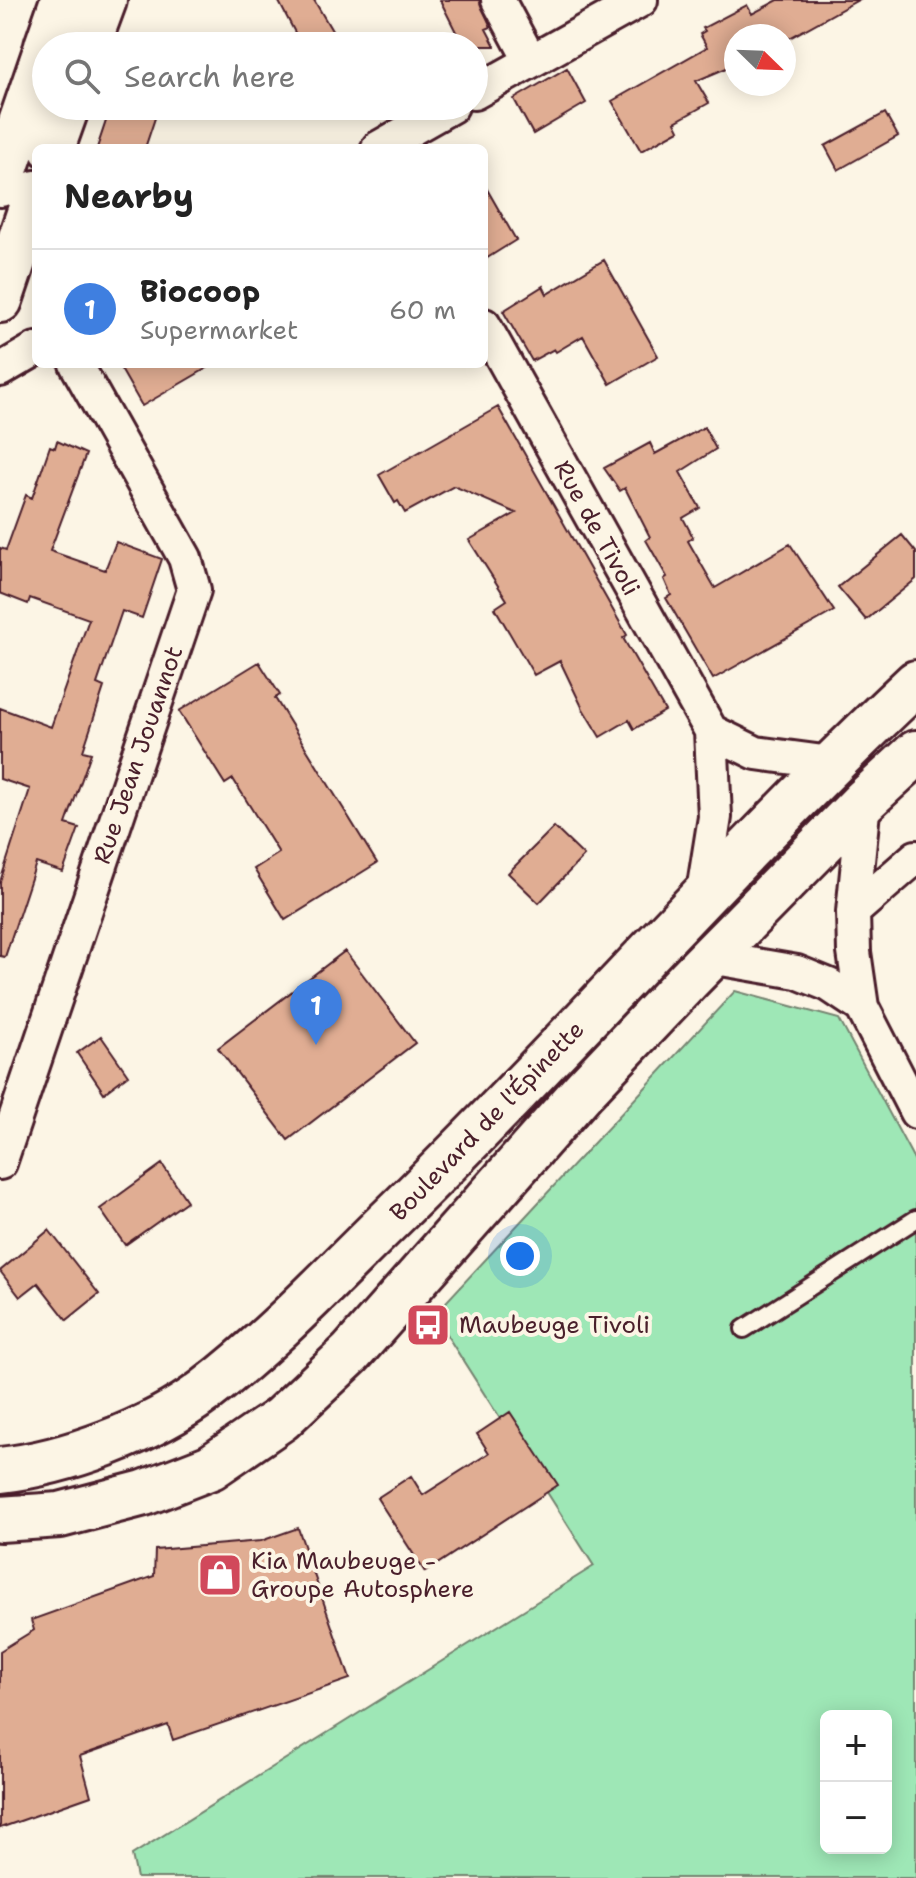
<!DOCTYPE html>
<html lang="en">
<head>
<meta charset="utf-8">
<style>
	:root { --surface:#fff; --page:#f6f6f6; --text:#222; --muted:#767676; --line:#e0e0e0; --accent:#b45309 }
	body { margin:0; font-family:"Shantell Sans",sans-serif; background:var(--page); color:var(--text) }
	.controls { position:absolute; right:24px; bottom:24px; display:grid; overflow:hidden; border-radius:12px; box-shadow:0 4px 20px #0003 }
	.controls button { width:72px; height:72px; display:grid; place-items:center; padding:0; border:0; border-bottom:2px solid var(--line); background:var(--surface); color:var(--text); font:40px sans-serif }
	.compass { position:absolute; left:724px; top:24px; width:72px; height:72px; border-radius:50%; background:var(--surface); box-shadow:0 4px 20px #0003; rotate:113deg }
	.you { position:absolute; left:520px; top:1256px; width:28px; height:28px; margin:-20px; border:6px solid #fff; border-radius:50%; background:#1a73e8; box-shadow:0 0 0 12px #1a73e833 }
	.badge { display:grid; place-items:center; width:52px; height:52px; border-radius:50%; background:var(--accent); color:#fff; font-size:26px; font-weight:700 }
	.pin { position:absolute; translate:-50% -66px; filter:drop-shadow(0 2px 4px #0008) }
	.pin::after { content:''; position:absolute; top:42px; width:28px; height:24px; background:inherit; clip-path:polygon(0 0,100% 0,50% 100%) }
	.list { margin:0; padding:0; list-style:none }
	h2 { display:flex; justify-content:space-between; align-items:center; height:104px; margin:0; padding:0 32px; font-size:34px }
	h2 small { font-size:26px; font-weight:400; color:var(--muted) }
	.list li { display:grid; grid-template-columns:52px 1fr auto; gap:24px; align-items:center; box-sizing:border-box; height:120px; padding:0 32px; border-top:2px solid var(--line) }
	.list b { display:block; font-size:30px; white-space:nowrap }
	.list p { margin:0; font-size:26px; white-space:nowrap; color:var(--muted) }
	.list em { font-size:26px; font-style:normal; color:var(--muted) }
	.icon { flex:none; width:44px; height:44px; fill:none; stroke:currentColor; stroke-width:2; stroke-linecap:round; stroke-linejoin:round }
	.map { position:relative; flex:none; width:916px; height:1878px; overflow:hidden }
	.search { position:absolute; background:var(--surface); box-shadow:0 4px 20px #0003; left:32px; top:32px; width:456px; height:88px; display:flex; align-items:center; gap:20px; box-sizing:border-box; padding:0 28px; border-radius:44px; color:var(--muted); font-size:30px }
	.panel { position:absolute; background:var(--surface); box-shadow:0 4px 20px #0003; left:32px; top:144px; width:456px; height:224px; border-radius:12px }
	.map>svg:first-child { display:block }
</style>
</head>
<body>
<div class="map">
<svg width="916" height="1878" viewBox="0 0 916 1878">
	<rect width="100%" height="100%" fill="#fcf5e5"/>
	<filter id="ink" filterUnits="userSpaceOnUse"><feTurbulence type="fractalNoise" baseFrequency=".0125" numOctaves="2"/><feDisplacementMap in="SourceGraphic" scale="16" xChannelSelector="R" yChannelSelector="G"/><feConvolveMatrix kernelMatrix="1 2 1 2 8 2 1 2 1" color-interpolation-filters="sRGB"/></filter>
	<g filter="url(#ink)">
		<path fill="#9ee7b6" stroke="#748370" stroke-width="2" fill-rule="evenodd" d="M735,991L839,1019L916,1163V1878H137L132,1855L594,1566L434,1315ZM826,1716H886V1848H826Z"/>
		<path fill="#e0ad93" stroke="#4a1f2b" stroke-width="2" d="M278,0H314L341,46H302Z
			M440,0H479L491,27L486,29L495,46H463Z
			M778,0H858L784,41V36H736V64L696,81L709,103L675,122L679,130L641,151L612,101L707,47L700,34L705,31L703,28L747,5L752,14Z
			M567,68L586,103L533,134L514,99Z
			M111,106H159L145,148H97Z
			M885,113L898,136L838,170L825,146Z
			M484,184L516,240L484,260Z
			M604,260L658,356L610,384L583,336L556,352L554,349L532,361L503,311L543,286L547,294Z
			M118,364H214L142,406Z
			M498,407L627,635L623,638L665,711L634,729L629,720L600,737L583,709L560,661L534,675L495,608L507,600L469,540L516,513L454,486L405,513L398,501L395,503L379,475Z
			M704,427L716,449L680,472L700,508L683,518L693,537L688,541L715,588L790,544L834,611L713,679L666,598L671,595L664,579L667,577L646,540L650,537L625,488L620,491L604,468L650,443L655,454Z
			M57,441L86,454L50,551L105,570L116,542L162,559L142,618L122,611L97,684L104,687L83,751L91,753L66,824L79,828L63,872L36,863L5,957L0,956V882L30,789L0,779V708L51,727L89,619L30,598L28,604L0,593V548L6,550L26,495L32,498L50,446L55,448Z
			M902,535L916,552V579L866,620L838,587Z
			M259,662L280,695L275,698L377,863L285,920L254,869L279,853L233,779L225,784L179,711Z
			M554,827L584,856L539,903L508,873Z
			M345,951L415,1043L288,1140L218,1048Z
			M101,1036L128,1075L104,1093L77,1053Z
			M162,1164L187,1201L125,1245L100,1209Z
			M49,1230L99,1294L67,1320L38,1283L20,1297L0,1271Z
			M510,1412L558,1485L425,1572L377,1498L411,1476L423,1495L489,1453L477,1434Z
			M298,1528L350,1679L173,1740L168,1725L80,1756L91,1796L0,1828V1651L34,1630L31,1620L154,1576L155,1550L261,1541Z"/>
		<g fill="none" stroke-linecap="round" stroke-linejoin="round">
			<g stroke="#4a1f2b" stroke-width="22">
				<path id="lane" d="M744,1329L916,1219"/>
			</g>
			<g stroke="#4a1f2b" stroke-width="38">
				<path id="street" d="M498,0L530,60
					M474,93L641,0
					M378,148L452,106
					M484,325L711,731L715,817L702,898
					M0,370L36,349
					M711,731L756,753L831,763
					M853,912L916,857
					M710,957L797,972L829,985L862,1007L916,1112
					M862,1007L854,952L853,912L864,801
					M0,1163L194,590L185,558L76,364"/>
			</g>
			<g stroke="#4a1f2b" stroke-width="50">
				<path id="secondary" d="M0,1470C66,1463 152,1431 205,1391C269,1342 324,1284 381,1228C564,1051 730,857 916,683
					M0,1519L60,1515L144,1493L211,1467L281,1419L351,1353L584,1090L688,980L864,801L916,753"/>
			</g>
			<g stroke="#4a1f2b" stroke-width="50">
				<path id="primary" d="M47,46L63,0
					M87,46L104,0
					M52,148L67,106
					M0,184L46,50
					M0,300L36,193"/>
			</g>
			<use href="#lane" stroke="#fcf5e5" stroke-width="16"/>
			<use href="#street" stroke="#fcf5e5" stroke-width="32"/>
			<use href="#secondary" stroke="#fcf5e5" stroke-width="44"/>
			<use href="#primary" stroke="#fcf5e5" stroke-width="44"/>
		</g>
	</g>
	<defs>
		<g id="bus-square" transform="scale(2.3)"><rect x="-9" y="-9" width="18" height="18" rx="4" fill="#d1495b" stroke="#fcf5e5"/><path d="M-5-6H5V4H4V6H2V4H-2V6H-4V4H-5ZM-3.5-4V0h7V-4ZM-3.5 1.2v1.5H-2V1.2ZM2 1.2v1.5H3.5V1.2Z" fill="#fff"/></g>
		<g id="shop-square" transform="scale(2.3)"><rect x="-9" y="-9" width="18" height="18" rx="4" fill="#d1495b" stroke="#fcf5e5"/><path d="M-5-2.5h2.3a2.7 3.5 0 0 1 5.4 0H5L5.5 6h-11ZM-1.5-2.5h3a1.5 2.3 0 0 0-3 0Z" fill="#fff"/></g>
	</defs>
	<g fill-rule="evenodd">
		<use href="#bus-square" x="428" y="1325"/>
		<use href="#shop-square" x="220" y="1575"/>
	</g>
	<g text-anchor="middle" stroke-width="8" stroke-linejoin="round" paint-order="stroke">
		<g font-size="24" fill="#4a1f2b" stroke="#fcf5e5">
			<text transform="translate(597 528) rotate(61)" y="8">Rue de Tivoli</text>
			<text transform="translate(138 755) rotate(-71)" y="8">Rue Jean Jouannot</text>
			<text transform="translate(487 1121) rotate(-46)" y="8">Boulevard de l'Épinette</text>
		</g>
		<g font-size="24" fill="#4a1f2b" stroke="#fcf5e5" text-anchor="start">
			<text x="459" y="1333">Maubeuge Tivoli</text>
			<text x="251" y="1569">Kia Maubeuge -<tspan x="251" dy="28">Groupe Autosphere</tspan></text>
		</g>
	</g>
</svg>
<div class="controls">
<button>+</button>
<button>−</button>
</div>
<svg class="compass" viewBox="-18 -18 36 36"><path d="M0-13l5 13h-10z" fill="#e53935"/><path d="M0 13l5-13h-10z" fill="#767676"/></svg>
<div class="you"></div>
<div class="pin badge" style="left:316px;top:1045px;background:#3f7fe0">1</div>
<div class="search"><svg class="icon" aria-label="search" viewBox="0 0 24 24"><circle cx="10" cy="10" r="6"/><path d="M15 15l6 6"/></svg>Search here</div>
<section class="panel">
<h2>Nearby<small></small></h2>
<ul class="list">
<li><span class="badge" style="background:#3f7fe0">1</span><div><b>Biocoop</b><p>Supermarket</p></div><em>60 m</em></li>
</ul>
</section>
</div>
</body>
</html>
